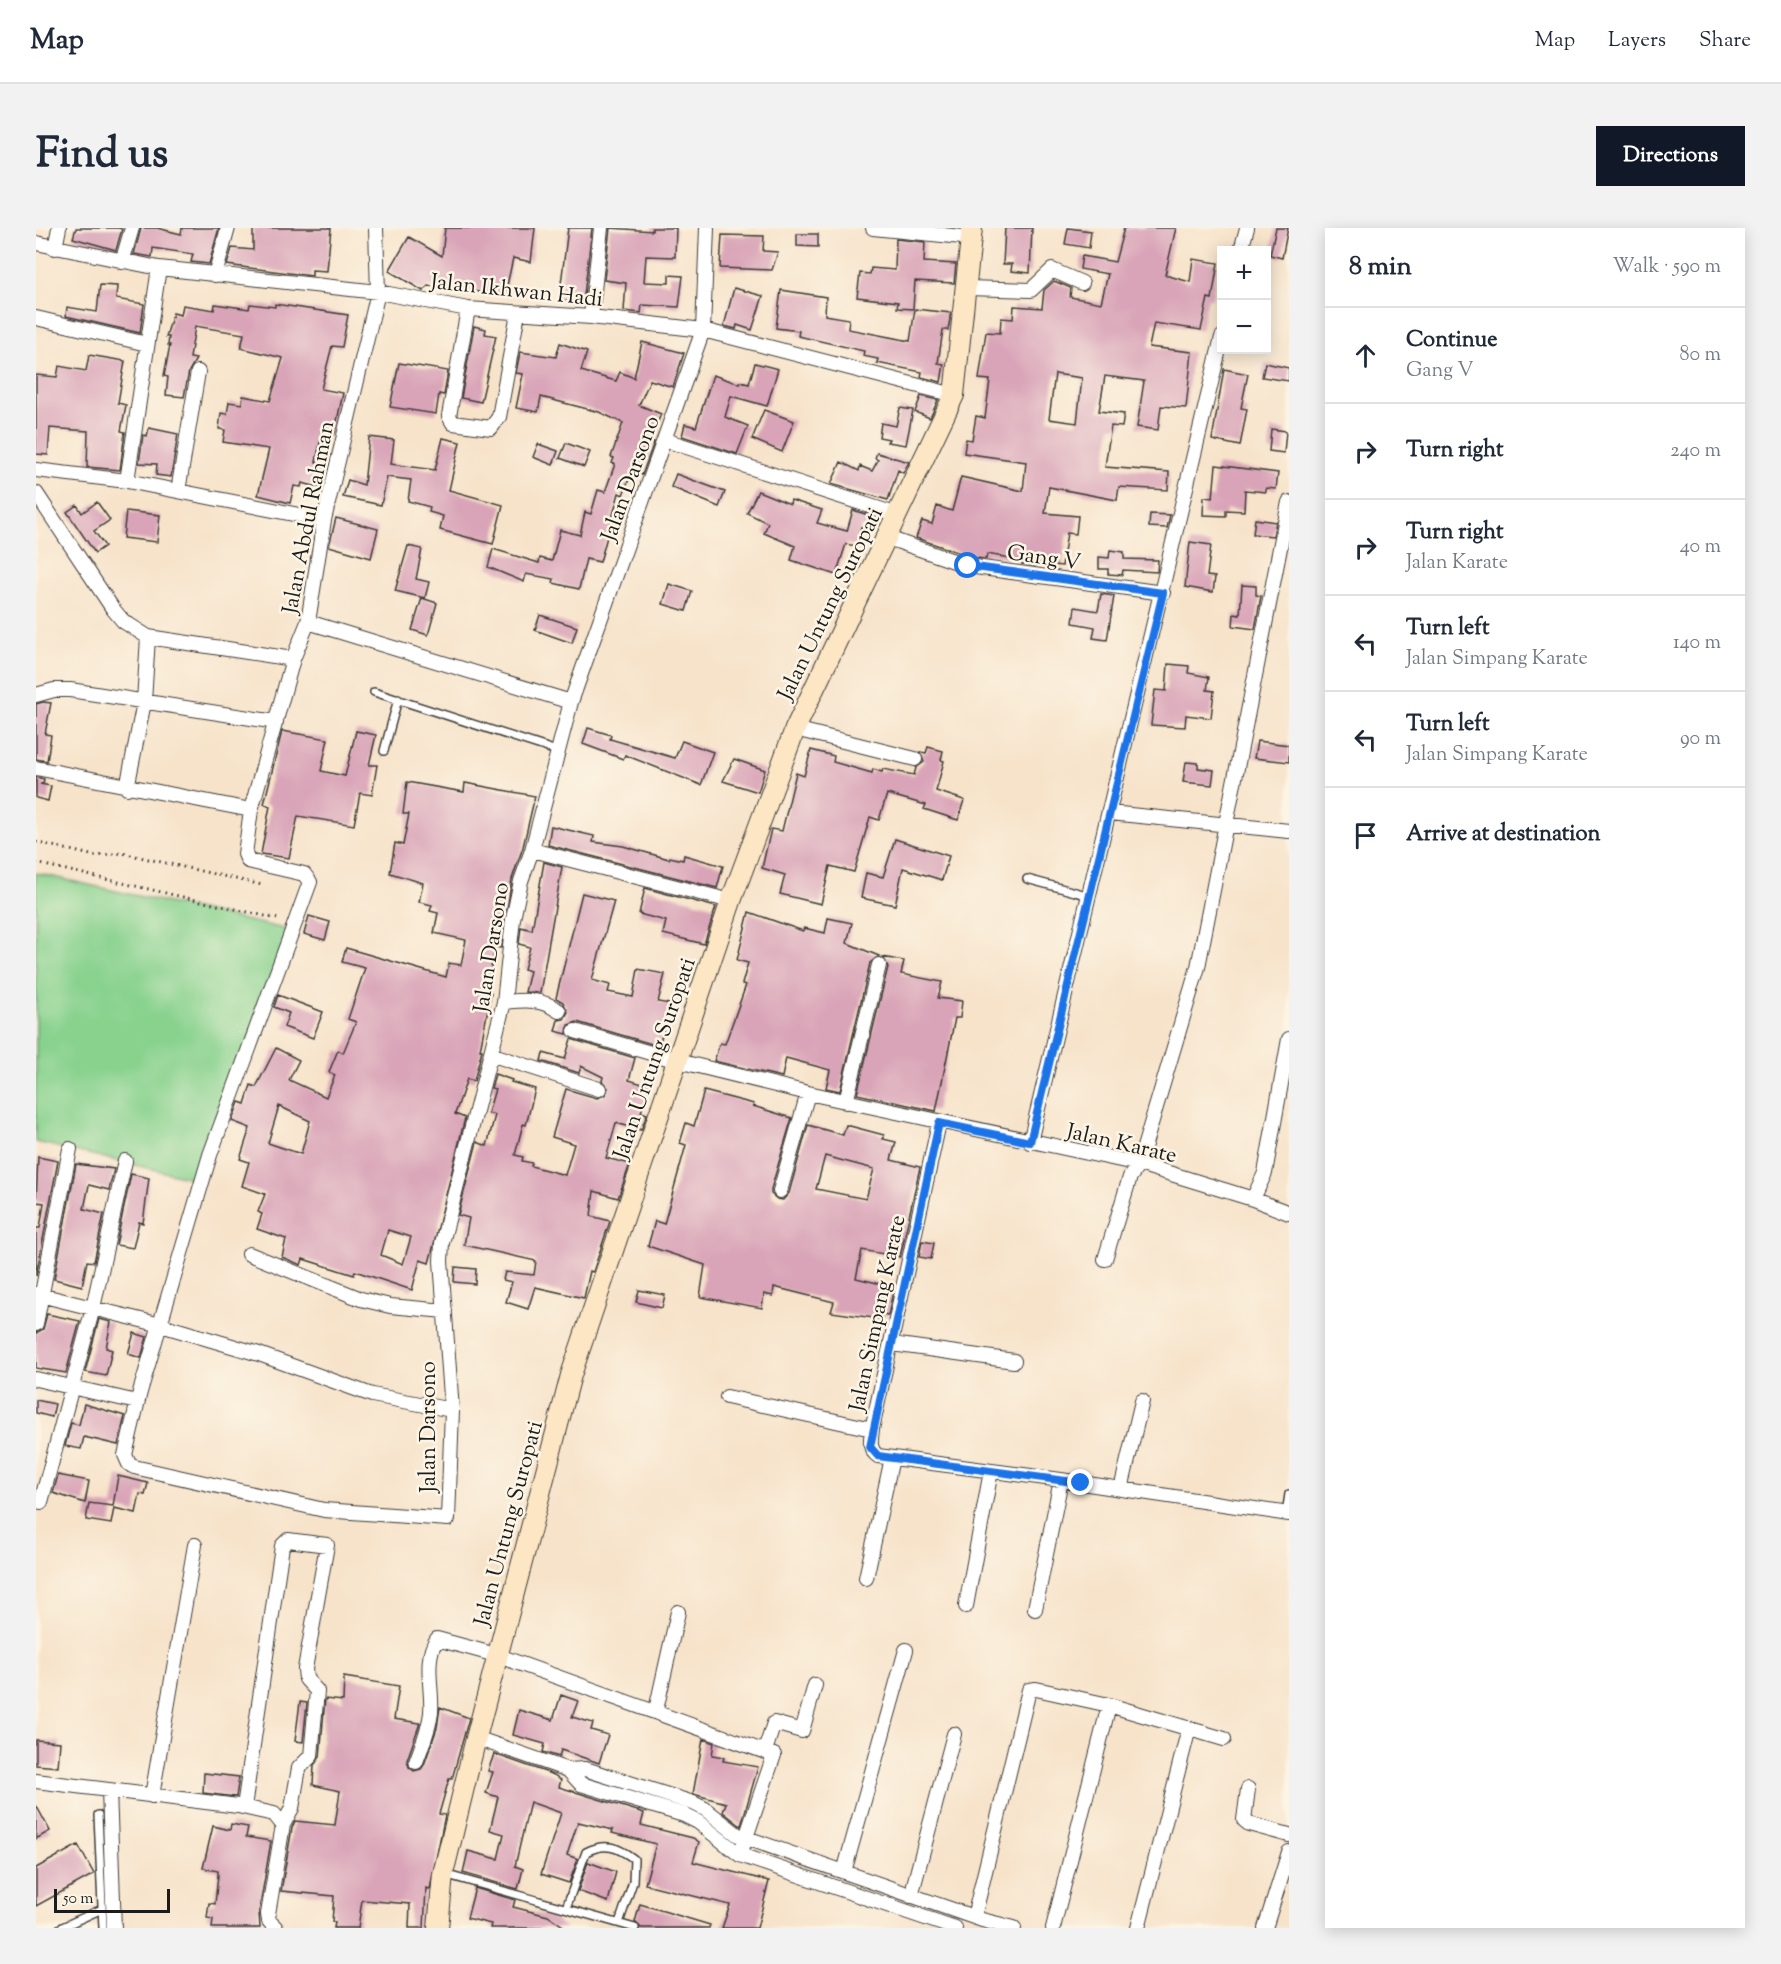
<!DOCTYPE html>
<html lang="en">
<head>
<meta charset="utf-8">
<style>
	:root { --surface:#fff; --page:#f2f2f3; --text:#1f2937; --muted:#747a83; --line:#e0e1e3; --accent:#111827 }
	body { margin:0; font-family:"Sorts Mill Goudy",serif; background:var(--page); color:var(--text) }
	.controls { position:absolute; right:18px; top:18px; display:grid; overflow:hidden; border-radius:0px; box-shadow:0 3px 15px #0003 }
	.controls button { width:54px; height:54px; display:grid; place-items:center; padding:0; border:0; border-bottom:2px solid var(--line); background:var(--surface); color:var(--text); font:30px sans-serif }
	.scale { position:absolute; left:18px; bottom:15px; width:116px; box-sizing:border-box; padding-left:6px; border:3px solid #1c1c1c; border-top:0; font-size:16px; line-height:21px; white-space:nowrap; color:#1c1c1c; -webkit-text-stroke:4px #fcf5e5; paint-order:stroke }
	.stop { position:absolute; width:18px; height:18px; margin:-14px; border:4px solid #1a73e8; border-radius:50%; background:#fff }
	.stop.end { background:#1a73e8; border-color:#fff; box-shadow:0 2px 6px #0008 }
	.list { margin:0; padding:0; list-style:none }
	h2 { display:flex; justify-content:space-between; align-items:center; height:78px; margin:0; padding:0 24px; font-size:26px }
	h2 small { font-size:20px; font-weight:400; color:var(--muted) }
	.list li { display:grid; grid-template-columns:39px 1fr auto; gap:18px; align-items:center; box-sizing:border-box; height:96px; padding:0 24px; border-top:2px solid var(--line) }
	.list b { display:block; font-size:22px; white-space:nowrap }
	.list p { margin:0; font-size:20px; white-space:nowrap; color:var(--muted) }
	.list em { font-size:20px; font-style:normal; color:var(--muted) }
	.icon { flex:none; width:33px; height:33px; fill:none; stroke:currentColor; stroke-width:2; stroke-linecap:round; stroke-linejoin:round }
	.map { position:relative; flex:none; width:1253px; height:1700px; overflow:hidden; border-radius:0px }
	header { display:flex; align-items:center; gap:36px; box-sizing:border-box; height:84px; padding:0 30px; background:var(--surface); border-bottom:2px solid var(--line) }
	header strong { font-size:28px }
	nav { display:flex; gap:33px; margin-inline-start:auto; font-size:21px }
	.intro { display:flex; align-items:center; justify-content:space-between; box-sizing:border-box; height:144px; padding:0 36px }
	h1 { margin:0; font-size:42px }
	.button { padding:15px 27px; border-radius:0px; background:var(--accent); color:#fff; font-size:21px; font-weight:700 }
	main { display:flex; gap:36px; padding:0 36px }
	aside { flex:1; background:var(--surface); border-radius:0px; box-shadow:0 3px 15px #0003 }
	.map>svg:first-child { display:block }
</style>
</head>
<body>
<header>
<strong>Map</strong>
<nav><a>Map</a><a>Layers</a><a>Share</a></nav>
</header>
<div class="intro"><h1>Find us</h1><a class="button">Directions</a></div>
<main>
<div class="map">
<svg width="1253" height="1700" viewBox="0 0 1253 1700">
	<rect width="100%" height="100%" fill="#fcf5e5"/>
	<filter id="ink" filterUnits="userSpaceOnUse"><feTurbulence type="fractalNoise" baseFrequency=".0167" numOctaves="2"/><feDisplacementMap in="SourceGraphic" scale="12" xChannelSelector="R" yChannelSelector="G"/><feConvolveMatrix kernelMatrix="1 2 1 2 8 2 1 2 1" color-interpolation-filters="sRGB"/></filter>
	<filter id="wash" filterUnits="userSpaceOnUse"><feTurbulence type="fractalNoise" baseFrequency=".008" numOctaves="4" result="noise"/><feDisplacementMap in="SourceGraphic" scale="24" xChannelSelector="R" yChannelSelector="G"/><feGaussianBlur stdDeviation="1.35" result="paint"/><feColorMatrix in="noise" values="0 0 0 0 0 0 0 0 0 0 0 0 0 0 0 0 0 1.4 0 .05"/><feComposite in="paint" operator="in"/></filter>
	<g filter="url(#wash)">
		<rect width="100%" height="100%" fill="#f7e3ca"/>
		<path fill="#88d28e" stroke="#527755" stroke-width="1.5" d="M0,645L253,702L164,952L0,914Z"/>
		<g id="blocks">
			<path fill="#d9a4b8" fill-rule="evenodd" d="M40,0H82L86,1L80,22L37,10Z
				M105,0H121L145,6L146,0H183L173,36L155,34L157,26L117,20L116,29L98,26Z
				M217,0H295L291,43L276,42V48L191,37L196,20L217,22Z
				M409,0H499L495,34L477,30L469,67L392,58L387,63L353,43L373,9L406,28Z
				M532,0H556L547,76L523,72Z
				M574,0L616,3V0H640L639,29L610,28L608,54L633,55V47L647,48L643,79L606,77L605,85L588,83L590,55L568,52Z
				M969,0H996L994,45L975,43L976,36H967Z
				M1032,0L1055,3L1053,20L1029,16Z
				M1088,0H1140L1129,47L1154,54L1157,31L1182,35L1176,71L1172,70L1165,102L1118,95L1113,119L1156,124L1150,180L1125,178L1122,202L1101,199L1108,153L1069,148L1063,183L1088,186L1086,199L1075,198L1069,239L1133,244L1132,262L1083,259L1081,272L1013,259L1009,285L1042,288L1040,306L1031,305L1026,338L1000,335V338L986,336L987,334L974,330L951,326L950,331L939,330L880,310L886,293L896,296L901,278L916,283L925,249L987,263L990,234L928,225L930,211L936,212L940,188L949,190L954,152L943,151L950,104L964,105L965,90L977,91L978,78L1006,80L1008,62L1018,53L1035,60L1034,69L1065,75L1072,46L1044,41L1046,28L1079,34ZM1019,146L1046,150L1041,195L1013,191Z
				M1240,0H1252L1246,30L1234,27Z
				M761,6H782V19L761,18Z
				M686,7L728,8L727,23L742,24L736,42L684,40Z
				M860,11L889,14L888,34L920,36L918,55L879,53L877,81L861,80L862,74L821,69L824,45L834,46L835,40L859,42Z
				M64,57L81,58L80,71L108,76L104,105L30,88L31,79L61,84Z
				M698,60L727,68L716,102L701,97L700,101L688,98Z
				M745,62L790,69L789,87L813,91L812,101L874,113L879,81L915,85L912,102H907L902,135L908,136L905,154L885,149L886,144L841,135L842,131L827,128L828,123L762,108L763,103L740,100Z
				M179,76L213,81L214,76L239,79V76L312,87L306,119L296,118L285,161L307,165L298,207L286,205L280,234L292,237L286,260L266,255L265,259L258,258L254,275L222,267L233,221L187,214L189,202L183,201L185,185L191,186L193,174L206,176L207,168L234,173L247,130L205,120L208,106L159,98L154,130L160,131L153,143L148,169L130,167L132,149L128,148L134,117H132L133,109H130L137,85L145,87L147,77L178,82Z
				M438,98L450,101L449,106L460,108L445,174L425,170Z
				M606,114L648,125L637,159L614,152L603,177L625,186L614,213L618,214L606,247L596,243L587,267L583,265L564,334L550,331L543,361L517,355L518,351L490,346L488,354L452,339L457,321L503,335L504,330L516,333L524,302L544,307L549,284L555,286L562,262L569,264L579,236L576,235L578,230L575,229L587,195L563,184L505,169L502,184L480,180L487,146L480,145L484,124L520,129L524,115L551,124L545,143L580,153L584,144L598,150Z
				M53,127L89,133L82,175L90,177L85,203L89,204L84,242L51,239L52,203L14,200L12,227L0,226V147L21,149L23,138L50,143Z
				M363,135L412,143L408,167L403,166L400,186L354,179Z
				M719,135L742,141L731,178L695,168L689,189L712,198L701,226L646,208L649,196L660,199L677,147L704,156V154L713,156Z
				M1229,135L1253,140V153L1226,149Z
				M1188,141L1212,146L1205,180L1211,181L1204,218L1176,212Z
				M885,168L902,172L894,190L879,184Z
				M864,180L877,182L870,217L851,214L853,211L843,209L845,195L860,198Z
				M728,182L758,193L746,224L716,211Z
				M113,200L142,206L135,249L120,247L121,236L103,235L107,207L111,208Z
				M1235,201L1250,203L1248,225L1233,223Z
				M333,209L358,212L355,236L399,242L407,210L424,214L413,262L467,277L457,316L404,302L407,288L393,284L394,279L372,273L375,252L351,249L345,277L307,269L312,252L328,257Z
				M530,215L554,224L548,239L524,230Z
				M502,216L522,223L517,237L497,229Z
				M841,225L873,234L867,245L862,242L852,272L795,256L805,234L823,243L824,238L836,243L842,232L839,230Z
				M1180,237L1242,245L1240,261L1230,260V264L1209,262L1208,283L1190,282V288L1167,287L1168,269L1177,270Z
				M640,246L689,264L683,279L635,259Z
				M722,263L754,276L755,272L786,282L781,295L811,303L817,282L838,289L834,301L825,299L820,318L810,316L800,347L755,332L759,318L728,305L732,295L711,285Z
				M61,274L74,292L58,303L69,318L59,325L31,284L41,277L46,285Z
				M90,283L124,287L121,314L87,310Z
				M1114,286L1134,287L1131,300L1113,299Z
				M300,290L342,301L335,330L293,318Z
				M1219,291L1240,294L1237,308L1217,306Z
				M1154,314L1175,317L1171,348L1179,349L1177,364L1149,359Z
				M372,318L386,321L380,351L393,354L389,370L359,363Z
				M1074,322L1088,324V331L1122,332L1121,344L1087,342L1086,347L1072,346V341H1063V329L1073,330Z
				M633,356L656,363L650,383L627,376Z
				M1206,357L1220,358V367L1225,368L1219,401L1197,398L1198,386L1204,387Z
				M1065,366L1078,368L1071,412L1057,410L1059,399L1037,395L1039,379L1062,383Z
				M386,370L401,375L392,407L376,402Z
				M504,387L541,399L536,415L499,402Z
				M1132,436L1153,438L1152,445L1173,449L1171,462L1178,463L1175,490L1150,487L1149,499L1115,497L1119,462L1130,463Z
				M7,474L15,475L9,506L15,507L11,533L0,531V476Z
				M552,500L575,507L574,511L639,530L646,513L677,524L665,557L589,527L587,531L547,516Z
				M246,503L292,511L285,543L309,548L320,503L340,507L333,537H341L336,567L324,565L318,597L262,588L253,630L225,626L234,578L228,576Z
				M1221,513L1253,517V534L1218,530Z
				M892,519L907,523L905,532L908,533L900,563L928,572L922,592L888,581L890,577L851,566L843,592L834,589L818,644L794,638L785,676L744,666L749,647L726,640L735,601L746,603L760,545L768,548L775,522L798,528L797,534L836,545L837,541L846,544L847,541L878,547L880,540L888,534L884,524L890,525Z
				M698,531L729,542L722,564L687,553Z
				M1150,534L1162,535V540L1178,542L1176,557L1147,554Z
				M0,549L8,551L7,556H4L15,558L12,573L0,570Z
				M371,554L428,564L429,555L499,568L487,619L476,651L465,720L459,719L450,764L455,765L444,822H446L438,853L431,851L419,886L429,890L396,1024L393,1035L384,1032L376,1062L319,1043L318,1047L267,1031L265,1037L246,1029L250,1011L221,1001L226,986L222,984L229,966L206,958L213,934L204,931L214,900L196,893L203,874L209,876L215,857L220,859L240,820L263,832L253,852L290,869L299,847L293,844L302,822L307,825L320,794L312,791L329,740L306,734L310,720L410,749L413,735L425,737L430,712L398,705L402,685L394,683L396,677L383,674L387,655L354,645L359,615L367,617L373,586H367ZM243,878L274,893L265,926L232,915ZM352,1002L375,1009L367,1036L345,1027Z
				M515,598L558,608L557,614L587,618L633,631L634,629L647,632L648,627L687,638L681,660L512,617Z
				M859,611L913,628L906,652L867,640L859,677L825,670L830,645L847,649Z
				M508,634L526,639L504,765L489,764L494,743L488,741L494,719L483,716L485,699L496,702Z
				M609,660L680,679L668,716L627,706L630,693L603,686Z
				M546,665L578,673L556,752L574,757L572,764L597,769L602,741L629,746L622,774L634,776L623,818L541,794L532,797L531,806L519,803L522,792L528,791L532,784L527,774L520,770Z
				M713,684L767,703L768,700L789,705L792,690L816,695L811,715L843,728L834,735L804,863L790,860L794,842L750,830L746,849L678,833L684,815L689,816L710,757L706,756L712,735L701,732Z
				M273,688L294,694L289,712L268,706Z
				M847,729L868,733L865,746L906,754L902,770L926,773L924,790H919L900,883L821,866L852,739Z
				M242,767L287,784L277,810L248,799L253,785L238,779Z
				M535,811L599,830L593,852L613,858L605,884L611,886L605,902L580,895L570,930L594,936L582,970L558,963L555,988L574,993L557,1044L554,1043L548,1070L499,1059L492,1081L470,1074L476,1054L467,1052L469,1044L498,1047L500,1033L428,1017L433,990L422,987L441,914L451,918L459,887L452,885L459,861L455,860L459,846L476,852L475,854L499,861L490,897L487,896L479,927L487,929L486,933L496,935L495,938L529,947L538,916L516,909L530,861L561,870L569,867L572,860L566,853L567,849L545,838L543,845L505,833L507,825L529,831Z
				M668,863L718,876L717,878L756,890L735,961V966L741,971L747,972L753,965L772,897L807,907L810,897L848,907L847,911L860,914L855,932L884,939L864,1029L826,1022L820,1050L858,1059L852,1087L847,1086L845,1091L795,1084L798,1074L738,1059L737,1068L728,1066L726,1080L664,1069L669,1037L612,1018L619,993L628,996L650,917L644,915L650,895L658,898ZM789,928L838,941L830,971L780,961Z
				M2,929L22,933L0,1048V1000H4L8,975L0,974Z
				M40,936L78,941L73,962L53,957L48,981L68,986L58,1034L51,1033L46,1058L18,1051Z
				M95,946L113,950L107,995L103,994L97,1020L80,1017Z
				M886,1013L898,1015L895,1031L883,1029Z
				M419,1039L440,1041L439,1056L418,1054Z
				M603,1062L629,1067L626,1080L600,1074Z
				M11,1086L44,1093L30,1145L0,1140V1105L7,1101Z
				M63,1091L75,1094L70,1120L76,1122L70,1148L49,1144Z
				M98,1105L111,1109L105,1130L92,1126Z
				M0,1172L19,1176L16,1189L0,1185Z
				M48,1176L89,1188L82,1217L48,1209L45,1221L29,1218L35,1195L43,1197Z
				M22,1247L53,1253L49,1275L17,1265Z
				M82,1248L112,1255L109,1267L104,1266L100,1285L78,1280L75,1296L50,1292L53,1275L77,1278Z
				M308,1449L363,1458L358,1491L384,1495L371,1532L373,1539L378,1543L385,1541L388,1537L401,1500L404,1479L433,1490L416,1551H413L403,1586L409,1587L394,1661L390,1660L388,1700H373L374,1676L326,1672L322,1700H298L299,1694H296L298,1668L245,1663L256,1600L259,1593L299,1597L304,1563L277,1557L278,1537L284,1529L289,1471L307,1473Z
				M525,1467L542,1473L536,1489L557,1495L555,1502L572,1507L563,1535L525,1522L523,1529L507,1524L509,1516L477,1507L483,1482L517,1492Z
				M264,1474L271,1475L267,1514L259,1513Z
				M667,1511L678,1515L676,1527L688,1529L687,1533L722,1539L705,1598L687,1584L690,1575L657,1566Z
				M0,1512L24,1514L22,1539L0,1537Z
				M458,1526L518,1547L525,1552L523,1559L608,1585L605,1597L657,1610L663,1614L657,1634L733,1653L721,1700H686L694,1677L609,1656L620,1616L576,1605L577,1602L542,1594L531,1627L542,1631L533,1655L505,1646L525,1585L494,1574L479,1638L487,1641L482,1661L427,1645L432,1623L462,1631L468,1606L454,1602L462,1569L450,1565L457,1544L452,1543Z
				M168,1545L203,1549L200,1569L167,1565Z
				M0,1577L14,1603L0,1611Z
				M195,1596L212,1599L210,1609L235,1613L223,1684L224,1700H176L177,1691L171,1690L173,1675L179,1676L182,1647V1643L167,1640L177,1598L194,1602Z
				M42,1617L58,1646L0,1678V1640Z
				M552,1634L580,1644L572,1674L542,1663Z
				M439,1660L479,1672L477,1679L512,1688L530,1700H454L455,1696L431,1690Z
				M604,1676L674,1697L673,1700H605L599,1694Z"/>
		</g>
	</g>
	<g filter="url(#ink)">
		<use href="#blocks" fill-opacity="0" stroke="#3d3a36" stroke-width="1.5"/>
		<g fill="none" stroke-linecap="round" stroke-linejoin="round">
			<g stroke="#3d3a36" stroke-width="10">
				<path id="service" d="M338,464L524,524
					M348,523L362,471
					M991,651L1054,668
					M1250,1286L1253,1266
					M62,1587L67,1700
					M408,1646L599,1700
					M530,1680L550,1624C569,1614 582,1619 598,1631L597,1654L583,1695
					M24,1700L66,1681"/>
			</g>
			<g stroke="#3d3a36" stroke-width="16">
				<path id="minor" d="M340,0L342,64L288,292L272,394L257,431L215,582L209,626L212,633L268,646L274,654L174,927L104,1164L89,1227L93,1236L98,1239L288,1282L412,1291L416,1182L405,1033L406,1015L468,774L477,691L485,653L496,622L535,474L667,102L671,0
					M837,0L936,10
					M0,15L123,40L342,64L432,81L555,89L667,102L918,167
					M19,20L23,0
					M1205,22L1211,0
					M86,34L96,0
					M179,47L192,0
					M931,60L995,62L1016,42L1046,55
					M432,81L413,188L417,195L455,200L463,189L482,85
					M555,89L565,0
					M0,90L111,116
					M629,212L862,287
					M0,242L91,253L288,292
					M91,253L123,40
					M142,263L162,144
					M0,265L77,381L87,393L112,409L257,431
					M852,310L932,338L1127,365
					M272,394L535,474
					M0,467L18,462H34L240,494
					M759,501L879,531
					M0,540L215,582
					M91,560L108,474L112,409
					M1074,585L1253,603
					M496,622L695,673
					M468,774C489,772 505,770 523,783
					M539,803L642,833L772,865L1103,936L1217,971L1253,985
					M457,827L563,861
					M810,874L843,737
					M903,895L836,1201C835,1212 832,1221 842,1228L1025,1252L1253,1286
					M994,914L1186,109
					M744,963L772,865
					M1217,971L1229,945L1253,811
					M213,1026L325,1071L354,1078L409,1083
					M1069,1031L1094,949L1103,936L1162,739L1253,274
					M0,1066L125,1097L223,1126L336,1167L416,1182
					M0,1096L34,921
					M856,1116L978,1133
					M0,1151L101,1174
					M691,1169L836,1201
					M1085,1261L1106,1173
					M5,1274L57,1080L89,933
					M830,1350L856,1230
					M930,1378L955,1243
					M999,1381L1025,1252
					M620,1482L642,1384
					M440,1510L532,1542L549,1541L657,1575L669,1581L702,1607L946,1692L978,1700
					M729,1523L738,1495L766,1503L779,1457
					M380,1534C386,1517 393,1502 395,1485C397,1462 387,1431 401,1411L460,1427L738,1527L704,1627
					M532,1542L545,1556L648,1587L662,1594L704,1627L919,1700
					M0,1553L202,1578L238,1586L247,1597L232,1686L233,1693L240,1700
					M1212,1561L1208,1592L1213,1596L1253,1607
					M73,1562L78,1700
					M116,1568L159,1317
					M208,1579L246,1318L252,1312L291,1317L269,1441L270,1451L281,1463L275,1528L263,1540L256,1580L247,1597
					M808,1644L870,1422
					M875,1668L918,1506
					M938,1689L993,1462L1000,1461L1073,1477L1188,1511
					M1017,1700L1073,1477
					M1102,1700L1153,1500
					M1229,1700L1253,1624"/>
			</g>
			<g stroke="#3d3a36" stroke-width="22">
				<path id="secondary" d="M402,1700L407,1646L440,1510L535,1147L695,673L759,501L918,167L936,0"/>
			</g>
			<path stroke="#3d3a36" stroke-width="3" stroke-dasharray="1.5 4.5" stroke-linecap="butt" d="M0,614L59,628L86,625L226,657
				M0,635L242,691"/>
			<use href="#service" stroke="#fff" stroke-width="7"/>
			<use href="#minor" stroke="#fff" stroke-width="14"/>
			<use href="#secondary" stroke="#fce6c4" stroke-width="20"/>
		</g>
	</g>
	<g fill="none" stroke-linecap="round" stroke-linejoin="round" filter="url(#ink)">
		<path stroke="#1a73e8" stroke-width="8" d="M932,338L1127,365L994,914L903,895L834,1219L842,1228L1045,1255"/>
	</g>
	<g text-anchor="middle" stroke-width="5" stroke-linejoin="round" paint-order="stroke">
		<g font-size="22" fill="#1c1c1c" stroke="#fcf5e5">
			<text transform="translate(481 61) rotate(6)" y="8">Jalan Ikhwan Hadi</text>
			<text transform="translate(593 250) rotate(-70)" y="8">Jalan Darsono</text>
			<text transform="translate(271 289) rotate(-79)" y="8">Jalan Abdul Rahman</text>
			<text transform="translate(1008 328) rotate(8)" y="8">Gang V</text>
			<text transform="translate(793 375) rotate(-64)" y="8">Jalan Untung Suropati</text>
			<text transform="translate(454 719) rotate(-81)" y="8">Jalan Darsono</text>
			<text transform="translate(617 830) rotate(-71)" y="8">Jalan Untung Suropati</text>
			<text transform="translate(1086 914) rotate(13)" y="8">Jalan Karate</text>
			<text transform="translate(840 1085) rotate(-78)" y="8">Jalan Simpang Karate</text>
			<text transform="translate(391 1199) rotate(-90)" y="8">Jalan Darsono</text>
			<text transform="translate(471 1295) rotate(-75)" y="8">Jalan Untung Suropati</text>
		</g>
	</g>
</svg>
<div class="controls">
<button>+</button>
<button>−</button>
</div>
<div class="scale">50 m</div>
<div class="stop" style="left:932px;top:338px"></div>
<div class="stop end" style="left:1045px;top:1255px"></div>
</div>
<aside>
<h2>8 min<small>Walk · 590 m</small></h2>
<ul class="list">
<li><svg class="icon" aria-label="ahead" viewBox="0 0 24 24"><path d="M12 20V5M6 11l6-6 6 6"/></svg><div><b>Continue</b><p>Gang V</p></div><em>80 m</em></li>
<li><svg class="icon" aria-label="right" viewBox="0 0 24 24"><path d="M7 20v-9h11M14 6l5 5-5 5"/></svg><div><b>Turn right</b></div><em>240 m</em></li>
<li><svg class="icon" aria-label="right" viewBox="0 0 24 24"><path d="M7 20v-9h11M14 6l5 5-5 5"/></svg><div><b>Turn right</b><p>Jalan Karate</p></div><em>40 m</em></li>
<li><svg class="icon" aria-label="left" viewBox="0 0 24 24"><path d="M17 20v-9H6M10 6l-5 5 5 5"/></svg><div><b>Turn left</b><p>Jalan Simpang Karate</p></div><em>140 m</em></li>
<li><svg class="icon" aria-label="left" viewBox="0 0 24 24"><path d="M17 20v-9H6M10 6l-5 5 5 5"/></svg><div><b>Turn left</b><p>Jalan Simpang Karate</p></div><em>90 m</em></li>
<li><svg class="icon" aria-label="arrive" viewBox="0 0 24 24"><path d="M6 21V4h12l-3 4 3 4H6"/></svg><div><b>Arrive at destination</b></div></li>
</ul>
</aside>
</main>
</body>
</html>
